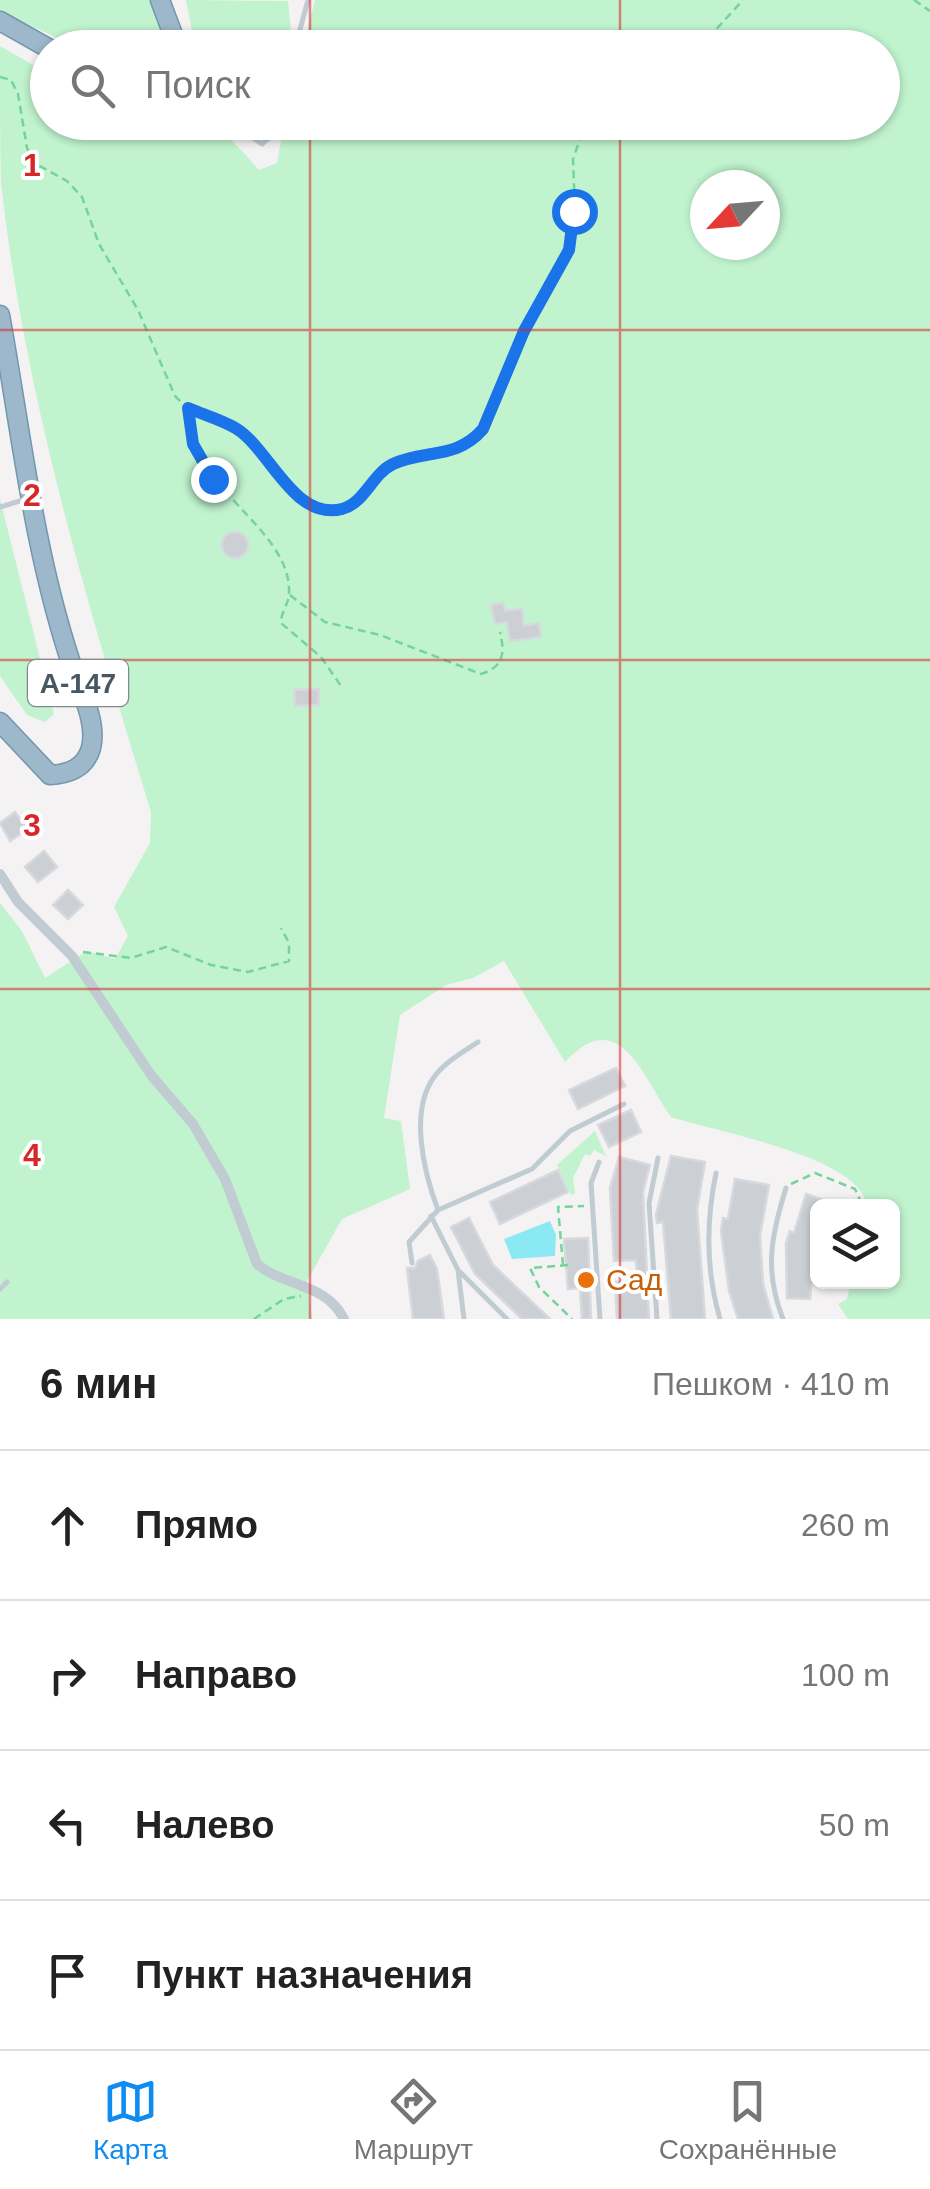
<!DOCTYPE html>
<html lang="ru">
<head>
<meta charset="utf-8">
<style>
	:root { --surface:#fff; --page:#f6f6f6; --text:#222; --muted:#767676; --line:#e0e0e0; --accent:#0e8cf2 }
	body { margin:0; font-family:Helvetica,sans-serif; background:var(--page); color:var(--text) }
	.controls { position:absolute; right:30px; bottom:30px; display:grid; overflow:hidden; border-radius:15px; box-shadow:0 2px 8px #0004 }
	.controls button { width:90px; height:90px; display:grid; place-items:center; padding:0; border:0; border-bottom:2px solid var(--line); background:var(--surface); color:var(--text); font:50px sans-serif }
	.compass { position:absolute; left:690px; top:170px; width:90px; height:90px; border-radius:50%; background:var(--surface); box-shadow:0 2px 8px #0004; rotate:244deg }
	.stop { position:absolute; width:30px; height:30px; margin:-22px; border:8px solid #1a73e8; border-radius:50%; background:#fff }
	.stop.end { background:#1a73e8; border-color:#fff; box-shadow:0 2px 10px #0008 }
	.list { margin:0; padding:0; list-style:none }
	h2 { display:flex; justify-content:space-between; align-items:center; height:130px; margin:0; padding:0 40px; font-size:42px }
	h2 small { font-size:32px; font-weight:400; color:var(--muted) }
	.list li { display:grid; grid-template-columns:65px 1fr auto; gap:30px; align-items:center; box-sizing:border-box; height:150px; padding:0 40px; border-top:2px solid var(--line) }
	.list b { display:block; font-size:38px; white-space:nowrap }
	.list em { font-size:32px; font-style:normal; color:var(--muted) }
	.icon { flex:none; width:55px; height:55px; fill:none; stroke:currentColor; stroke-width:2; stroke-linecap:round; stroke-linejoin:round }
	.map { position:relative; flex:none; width:930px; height:1319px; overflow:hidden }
	.search { position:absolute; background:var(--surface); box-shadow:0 2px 8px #0004; left:30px; right:30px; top:30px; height:110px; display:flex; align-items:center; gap:25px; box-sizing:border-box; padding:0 35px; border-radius:55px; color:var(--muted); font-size:38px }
	.sheet { height:730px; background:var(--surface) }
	nav { display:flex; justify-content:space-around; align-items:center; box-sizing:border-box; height:140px; border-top:2px solid var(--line); background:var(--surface); font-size:28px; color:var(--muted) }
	nav a { display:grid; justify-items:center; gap:5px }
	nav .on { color:var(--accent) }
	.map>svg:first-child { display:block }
</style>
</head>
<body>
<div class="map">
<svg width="930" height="1319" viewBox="0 0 930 1319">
	<rect width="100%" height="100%" fill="#f5f2f3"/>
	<path fill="#c0f3ce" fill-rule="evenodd" d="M0,0H155L166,47H78L0,12Z
		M186,0L288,1L291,32L287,47H195Z
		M315,0H930V1319H848L838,1304L847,1299L851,1282H892V1206H866C864,1157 713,1131 671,1117C643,1077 619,1003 565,1062L504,961L473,978L446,985L400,1015L384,1118L401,1121L410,1189L342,1219L307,1281L312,1319H0V903L22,931L45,978L87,951L115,959L128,936L114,907L150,843L151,812C88,606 25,399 1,183C0,139 0,91 0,46L47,73L48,122L151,123L165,134C212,113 228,135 259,170L277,163L284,123L882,122V48L303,47ZM705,185H765V245H705Z
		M0,499L54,714L45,722L27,715L0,676Z
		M595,1131L606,1156L594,1150L590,1156L585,1154L573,1178L575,1194L571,1195L557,1165Z"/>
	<path fill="#8ae9f3" d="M550,1221L556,1235L555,1256L512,1259L504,1239Z"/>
	<path fill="#ccd0d5" stroke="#d6d9de" stroke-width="2.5" d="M222 545a13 13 0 1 1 26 0a13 13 0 1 1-26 0Z
		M503,603L505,611L522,609L524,626L539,623L541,637L510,641L507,622L495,624L491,605Z
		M319,689V705L295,706L294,690Z
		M15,812L28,829L10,841L0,823Z
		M44,851L57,867L38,882L25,867Z
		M68,890L83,905L68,919L53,905Z
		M616,1068L625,1086L578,1109L569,1090Z
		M631,1110L641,1132L609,1147L598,1125Z
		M671,1156L705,1162L697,1209L705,1319H671L663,1222L657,1223L656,1214Z
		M619,1157L650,1165L643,1192L649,1319H617L615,1282L637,1281L636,1260L614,1261L610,1188Z
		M558,1170L568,1192L500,1224L490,1202Z
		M735,1179L769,1185L760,1236L763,1284L773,1319H738L729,1291L721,1231L723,1218L728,1219Z
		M806,1194L840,1206H818L810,1299L787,1298L786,1243L790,1231L794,1233Z
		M469,1218L493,1265L550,1319H522L475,1274L451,1227Z
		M588,1238L591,1319H582L580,1288L568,1289L564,1239Z
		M430,1255L437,1269L444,1319H413L407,1268H415L418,1261Z"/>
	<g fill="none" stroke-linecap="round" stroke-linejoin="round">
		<g stroke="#7297af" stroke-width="21">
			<path id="trunk" d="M160,0L178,48
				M0,21L48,48
				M0,315C21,431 33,547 70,660C78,685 98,721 91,748C85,769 68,774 50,775L0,722"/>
		</g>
		<path stroke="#75d49a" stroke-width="2.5" stroke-dasharray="8 5" stroke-linecap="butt" d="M914,0L930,11
			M699,48L743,0
			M0,77L11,80L18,94L27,148L36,164L67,181L82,197L99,244L138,310L175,396L187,408L235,428L304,502L321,509H342L355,502L379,472L396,463L459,450L483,429L524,331L569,250L575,211L573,159L586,122
			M187,410C186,487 292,528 289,593C289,604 281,611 281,623L321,657L343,689
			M290,595L325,622L380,635L481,674C504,667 505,653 500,632
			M83,952L131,958L166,947L211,965L248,972L289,961V943L281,928
			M791,1184L815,1173L855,1189L863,1206
			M563,1265L558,1207L584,1206
			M568,1265L530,1268L539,1287L572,1319
			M254,1319L284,1299L301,1296"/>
		<path stroke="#c0cbd2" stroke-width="5" d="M295,48L308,0
			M228,122L262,144L270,137L274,122
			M0,507L26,499
			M599,1162L591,1183L600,1319
			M716,1173C706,1221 706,1271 720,1319
			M438,1210C424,1173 409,1112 434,1077C445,1062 463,1052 478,1042
			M431,1216L458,1270L464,1319
			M412,1263L409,1242L438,1210L532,1169L570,1131L624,1104
			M460,1272L507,1319
			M0,1289L7,1282
			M657,1319L649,1203L658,1158
			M783,1319C764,1271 771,1236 786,1188"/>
		<path stroke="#c0cbd2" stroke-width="10" d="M0,874L18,902L72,956L151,1075L193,1124L225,1179L257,1264C285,1287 326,1283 344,1319"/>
		<use href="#trunk" stroke="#9cb8ca" stroke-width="18"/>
	</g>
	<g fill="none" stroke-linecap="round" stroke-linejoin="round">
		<path stroke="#1a73e8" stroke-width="12" d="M213,479L193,444L188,408C204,415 223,420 237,429C271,451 294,521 342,509C365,503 372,474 393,464C426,449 456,460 483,429L524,331L569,250L574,211"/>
	</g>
	<path fill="none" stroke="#d62828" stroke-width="2.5" stroke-opacity="0.55" d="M310,0V48M620,0V48M310,122V1319M620,122V1319M0,330H930M0,660H930M0,989H930"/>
	<circle fill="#e8710a" stroke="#fff" stroke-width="4" cx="586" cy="1280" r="10"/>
	<g text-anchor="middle" stroke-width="8" stroke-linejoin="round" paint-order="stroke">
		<rect fill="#fff" stroke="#7f8a91" stroke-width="2.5" x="28" y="660" width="100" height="46" rx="8"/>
		<g font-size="28" font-weight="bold" fill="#485862">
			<text x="78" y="693">А-147</text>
		</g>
		<g font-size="30" fill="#c56008" stroke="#fff" text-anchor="start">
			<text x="606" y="1290">Сад</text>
		</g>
	</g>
	<g font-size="32" text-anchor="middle" font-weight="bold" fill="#d62828" stroke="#fff" stroke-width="8" stroke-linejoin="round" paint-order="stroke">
		<text x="32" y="176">1</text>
		<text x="32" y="506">2</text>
		<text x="32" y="836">3</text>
		<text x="32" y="1166">4</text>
	</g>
</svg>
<div class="controls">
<button><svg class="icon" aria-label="layers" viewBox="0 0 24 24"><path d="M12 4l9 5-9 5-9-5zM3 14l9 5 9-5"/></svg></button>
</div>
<svg class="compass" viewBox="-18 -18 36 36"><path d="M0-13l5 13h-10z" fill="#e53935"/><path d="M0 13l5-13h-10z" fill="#767676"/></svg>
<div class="stop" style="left:574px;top:211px"></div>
<div class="stop end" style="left:213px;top:479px"></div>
<div class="search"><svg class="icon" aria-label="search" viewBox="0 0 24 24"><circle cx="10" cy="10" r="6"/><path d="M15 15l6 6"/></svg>Поиск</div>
</div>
<section class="sheet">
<h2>6 мин<small>Пешком · 410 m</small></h2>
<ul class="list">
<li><svg class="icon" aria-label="ahead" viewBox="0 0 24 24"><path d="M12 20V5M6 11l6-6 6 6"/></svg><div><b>Прямо</b></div><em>260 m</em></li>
<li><svg class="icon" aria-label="right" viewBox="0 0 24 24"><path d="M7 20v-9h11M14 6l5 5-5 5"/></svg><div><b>Направо</b></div><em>100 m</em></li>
<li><svg class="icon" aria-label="left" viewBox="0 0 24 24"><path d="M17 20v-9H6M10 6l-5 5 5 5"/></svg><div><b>Налево</b></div><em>50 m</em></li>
<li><svg class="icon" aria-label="arrive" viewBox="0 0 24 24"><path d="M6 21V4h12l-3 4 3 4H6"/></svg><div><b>Пункт назначения</b></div></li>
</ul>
</section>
<nav>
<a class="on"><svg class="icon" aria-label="map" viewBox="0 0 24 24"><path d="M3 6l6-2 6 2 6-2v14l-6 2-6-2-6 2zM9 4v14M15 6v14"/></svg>Карта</a>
<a><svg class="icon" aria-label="directions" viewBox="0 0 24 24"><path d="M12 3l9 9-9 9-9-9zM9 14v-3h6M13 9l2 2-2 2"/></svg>Маршрут</a>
<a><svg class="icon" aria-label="saved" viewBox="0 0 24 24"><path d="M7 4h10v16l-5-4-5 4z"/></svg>Сохранённые</a>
</nav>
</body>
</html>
